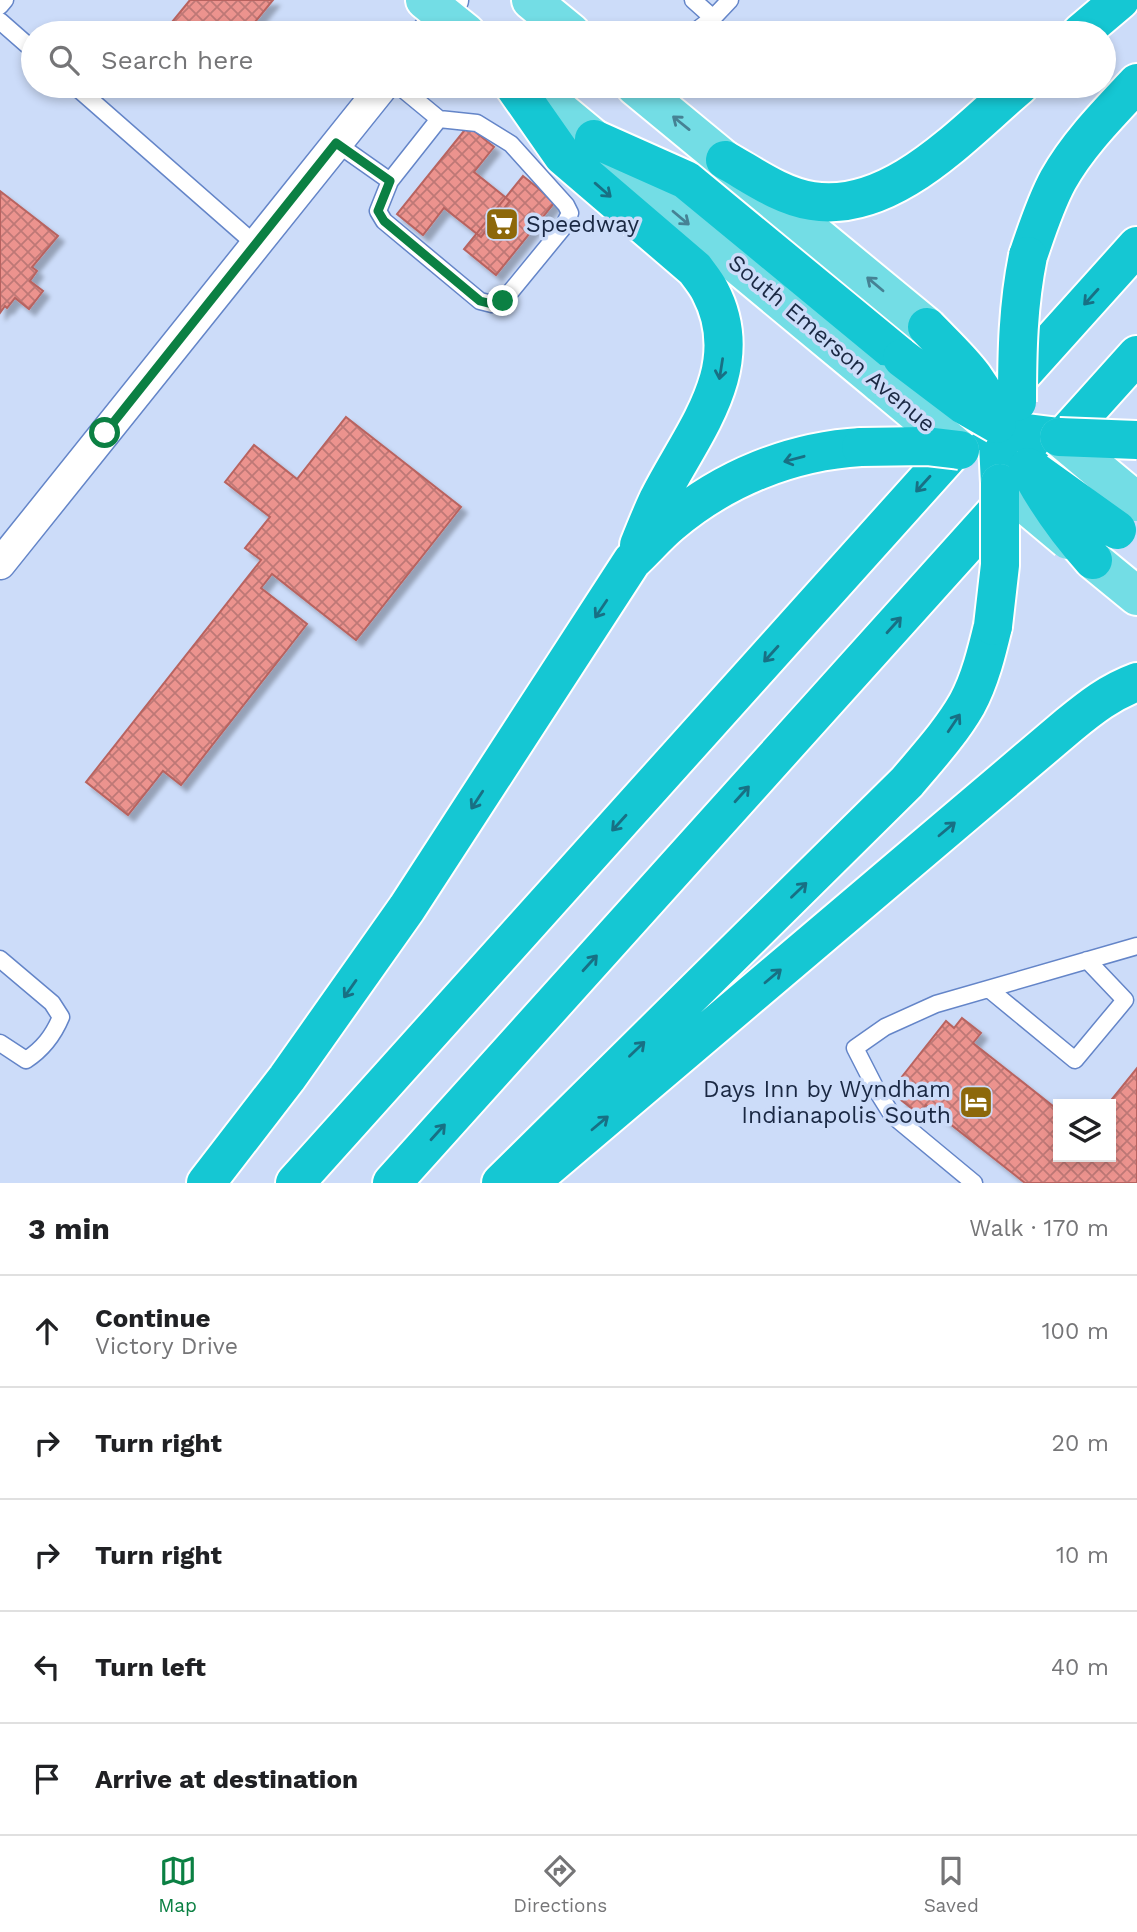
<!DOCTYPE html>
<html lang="en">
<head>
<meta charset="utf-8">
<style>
	:root { --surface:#fff; --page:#f2f2f2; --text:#202124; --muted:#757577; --line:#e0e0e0; --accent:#0b8043 }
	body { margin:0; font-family:"Work Sans",sans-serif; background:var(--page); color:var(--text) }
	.controls { position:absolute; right:21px; bottom:21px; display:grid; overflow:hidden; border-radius:0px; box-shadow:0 4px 10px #0003 }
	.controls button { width:63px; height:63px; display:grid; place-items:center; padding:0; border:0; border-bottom:2px solid var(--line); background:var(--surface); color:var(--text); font:35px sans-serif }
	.stop { position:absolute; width:21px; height:21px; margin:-16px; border:5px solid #0b8043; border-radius:50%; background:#fff }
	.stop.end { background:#0b8043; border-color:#fff; box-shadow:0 2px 7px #0008 }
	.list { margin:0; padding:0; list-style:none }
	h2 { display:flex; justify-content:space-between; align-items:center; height:91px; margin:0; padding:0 28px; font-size:30px }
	h2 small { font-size:23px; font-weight:400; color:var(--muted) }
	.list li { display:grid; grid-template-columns:46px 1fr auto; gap:21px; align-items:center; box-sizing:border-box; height:112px; padding:0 28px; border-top:2px solid var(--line) }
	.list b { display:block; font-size:26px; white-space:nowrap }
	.list p { margin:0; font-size:23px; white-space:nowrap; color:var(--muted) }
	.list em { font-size:23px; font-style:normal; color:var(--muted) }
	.icon { flex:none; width:38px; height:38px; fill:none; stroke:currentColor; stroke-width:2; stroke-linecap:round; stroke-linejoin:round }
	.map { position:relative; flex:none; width:1137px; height:1183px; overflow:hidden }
	.search { position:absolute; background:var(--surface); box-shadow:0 4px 10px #0003; left:21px; right:21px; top:21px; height:77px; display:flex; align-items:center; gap:18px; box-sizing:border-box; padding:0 24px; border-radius:38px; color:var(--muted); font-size:26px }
	.sheet { height:651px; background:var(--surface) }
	nav { display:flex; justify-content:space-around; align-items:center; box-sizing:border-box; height:98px; border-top:2px solid var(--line); background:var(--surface); font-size:19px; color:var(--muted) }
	nav a { display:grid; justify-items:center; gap:4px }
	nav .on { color:var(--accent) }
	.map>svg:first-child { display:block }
</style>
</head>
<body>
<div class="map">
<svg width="1137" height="1183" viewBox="0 0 1137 1183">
	<defs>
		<pattern id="building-cross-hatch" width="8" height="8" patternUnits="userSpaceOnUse" patternTransform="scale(1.75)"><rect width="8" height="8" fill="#ec938e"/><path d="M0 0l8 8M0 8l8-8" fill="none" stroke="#be7876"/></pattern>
		<filter id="shadow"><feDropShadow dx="6" dy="6" stdDeviation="2" flood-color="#0004"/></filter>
	</defs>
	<rect width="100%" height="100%" fill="#ccdcf9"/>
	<path fill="url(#building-cross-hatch)" stroke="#b86460" stroke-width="2" filter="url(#shadow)" d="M190,0H273L246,33H163Z
		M468,126L494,147L474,172L510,201L481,237L444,208L423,235L397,214Z
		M523,176L555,202L496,275L464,249Z
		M0,191L58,236L32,267L37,271L30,281L43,291L29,309L15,298L7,308L5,306L0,313Z
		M346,417L461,507L356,640L272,574L261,588L307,624L181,785L163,771L128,815L86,782L261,560L245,548L270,517L225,482L254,445L297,479Z
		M962,1018L981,1033L973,1043L1058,1110V1157H1111V1104H1108L1137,1068V1183H1025L926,1105L919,1114L901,1100L908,1091L897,1083L946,1021L954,1028Z"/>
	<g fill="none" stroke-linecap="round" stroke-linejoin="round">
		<g stroke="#6485c8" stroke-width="19">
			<path id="lane" d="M693,0L713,18L693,33
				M0,6L5,0
				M713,18L730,0
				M0,21L33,50
				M75,86L255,244
				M336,143L390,181L439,119
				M390,181L378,211L384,221L480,301L492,304L503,301L562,229L570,213L566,205L511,144L477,123L439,119L399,86
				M0,959L52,1003L61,1017C53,1036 43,1049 26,1060L0,1043
				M990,990L1075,1060L1125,1000L1087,960
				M974,1183L892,1115L877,1091L855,1048L885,1027L936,1004L1137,946"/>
		</g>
		<g stroke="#6485c8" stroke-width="33">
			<path id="street" d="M426,33L453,0
				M0,564L383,86"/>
		</g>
		<g stroke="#fff" stroke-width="42">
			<path id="primary" d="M425,0L466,33
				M531,0L571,33
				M530,86L594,139L663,203L881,384
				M635,86L927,327
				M1093,560L1137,596"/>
		</g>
		<g stroke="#fff" stroke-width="42">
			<path id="highway" d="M1081,33L1120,0
				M514,86L563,156L695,269C700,276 706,283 710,291C751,369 690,435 658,500C651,515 645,530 639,545
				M594,139L686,180L902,358
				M725,160C752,175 780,196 812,201C892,214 963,133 1019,86
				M1028,256C1037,230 1045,204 1058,180C1078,144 1109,113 1137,83
				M1000,483L997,424L1019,432L1059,437
				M206,1183L287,1078L407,908L632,561C645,549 657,535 670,524C724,478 792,451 861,447
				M295,1183L1137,246
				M392,1183L1137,355
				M501,1183L907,782C928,757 951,732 967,704C980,680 987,651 993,626
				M529,1183L1069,725C1091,707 1110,692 1137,682"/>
		</g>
		<use href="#lane" stroke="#fff" stroke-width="16"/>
		<use href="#street" stroke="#fff" stroke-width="30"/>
		<use href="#primary" stroke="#73dde5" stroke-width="38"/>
		<use href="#highway" stroke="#15c7d3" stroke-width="38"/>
		<g stroke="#fff" stroke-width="42" stroke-linecap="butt">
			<path id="primary-bridge" d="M881,384L960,450
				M1059,437L1137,502
				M1000,483L1068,540"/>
		</g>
		<g stroke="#fff" stroke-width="42" stroke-linecap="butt">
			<path id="highway-bridge" d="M927,327C960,361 982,378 997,424
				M902,358L964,405L997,424
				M1017,402C1017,352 1018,305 1028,256
				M1059,437L1137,440
				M861,447L926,446L960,450
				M1028,467C1046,502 1067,531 1093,560
				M1036,472L1117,530
				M993,626L1000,565V483"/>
		</g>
		<use href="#primary-bridge" stroke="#73dde5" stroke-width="38"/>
		<use href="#highway-bridge" stroke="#15c7d3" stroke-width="38"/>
	</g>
	<defs><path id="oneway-shaft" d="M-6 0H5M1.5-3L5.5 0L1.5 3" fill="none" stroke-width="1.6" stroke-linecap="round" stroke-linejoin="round" transform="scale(1.75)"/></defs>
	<g stroke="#468294">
		<use href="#oneway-shaft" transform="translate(681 123) rotate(-141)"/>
		<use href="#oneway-shaft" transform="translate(681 218) rotate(40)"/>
		<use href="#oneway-shaft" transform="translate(875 284) rotate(-140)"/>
	</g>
	<g stroke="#187084">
		<use href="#oneway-shaft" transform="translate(603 190) rotate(41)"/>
		<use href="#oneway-shaft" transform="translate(1091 297) rotate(132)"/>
		<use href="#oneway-shaft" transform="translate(721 369) rotate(99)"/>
		<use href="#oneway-shaft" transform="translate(794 459) rotate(165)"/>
		<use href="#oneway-shaft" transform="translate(923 484) rotate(132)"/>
		<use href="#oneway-shaft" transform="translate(601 609) rotate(124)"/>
		<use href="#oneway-shaft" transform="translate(894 625) rotate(-48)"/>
		<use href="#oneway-shaft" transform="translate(771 654) rotate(132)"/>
		<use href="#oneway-shaft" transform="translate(954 723) rotate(-56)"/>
		<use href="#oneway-shaft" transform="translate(742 794) rotate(-48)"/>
		<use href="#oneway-shaft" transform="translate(477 800) rotate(123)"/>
		<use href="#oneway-shaft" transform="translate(619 823) rotate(132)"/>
		<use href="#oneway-shaft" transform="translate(947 829) rotate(-40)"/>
		<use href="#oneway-shaft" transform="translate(799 890) rotate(-44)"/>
		<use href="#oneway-shaft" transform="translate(590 963) rotate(-48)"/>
		<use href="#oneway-shaft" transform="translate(773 976) rotate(-40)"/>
		<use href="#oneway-shaft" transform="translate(350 989) rotate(125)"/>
		<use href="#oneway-shaft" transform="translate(637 1049) rotate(-44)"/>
		<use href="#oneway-shaft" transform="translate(600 1123) rotate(-40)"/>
		<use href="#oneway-shaft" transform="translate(438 1132) rotate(-48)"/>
	</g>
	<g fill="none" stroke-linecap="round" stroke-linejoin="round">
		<path stroke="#0b8043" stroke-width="9" d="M105,433L336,143L390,181L378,211L384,221L480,301L492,304L503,301"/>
	</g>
	<defs>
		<g id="supermarket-square" transform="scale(1.75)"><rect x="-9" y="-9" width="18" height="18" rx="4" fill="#8d680a" stroke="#ccdcf9"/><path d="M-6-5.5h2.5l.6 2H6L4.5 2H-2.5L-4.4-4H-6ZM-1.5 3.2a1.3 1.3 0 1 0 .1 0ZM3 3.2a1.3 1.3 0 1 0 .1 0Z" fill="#fff"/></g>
		<g id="hotel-square" transform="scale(1.75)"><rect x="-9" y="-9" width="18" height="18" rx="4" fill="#8d680a" stroke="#ccdcf9"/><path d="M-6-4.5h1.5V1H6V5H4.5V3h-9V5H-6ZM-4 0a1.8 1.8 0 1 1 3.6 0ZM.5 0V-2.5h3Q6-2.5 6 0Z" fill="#fff"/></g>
	</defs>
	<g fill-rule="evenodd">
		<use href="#supermarket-square" x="502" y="224"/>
		<use href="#hotel-square" x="976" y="1102"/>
	</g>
	<g text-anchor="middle" stroke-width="7" stroke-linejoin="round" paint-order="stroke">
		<g font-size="23" fill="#1a2843" stroke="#ccdcf9" text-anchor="start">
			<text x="526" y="232">Speedway</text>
			<text x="951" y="1097" text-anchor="end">Days Inn by Wyndham<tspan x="951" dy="26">Indianapolis South</tspan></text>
		</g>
		<g font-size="23" fill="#1a2843" stroke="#ccdcf9">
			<text transform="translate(832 343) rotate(40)" y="8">South Emerson Avenue</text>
		</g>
	</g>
</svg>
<div class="controls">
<button><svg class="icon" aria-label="layers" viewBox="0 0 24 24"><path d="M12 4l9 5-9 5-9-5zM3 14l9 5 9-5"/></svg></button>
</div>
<div class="stop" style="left:105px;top:433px"></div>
<div class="stop end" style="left:503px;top:301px"></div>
<div class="search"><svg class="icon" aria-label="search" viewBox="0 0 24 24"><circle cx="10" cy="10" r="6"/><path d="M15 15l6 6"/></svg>Search here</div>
</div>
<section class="sheet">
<h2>3 min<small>Walk · 170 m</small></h2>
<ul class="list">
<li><svg class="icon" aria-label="ahead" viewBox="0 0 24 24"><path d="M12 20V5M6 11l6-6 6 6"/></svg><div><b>Continue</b><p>Victory Drive</p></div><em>100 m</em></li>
<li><svg class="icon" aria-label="right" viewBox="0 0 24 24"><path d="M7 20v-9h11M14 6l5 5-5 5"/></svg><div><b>Turn right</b></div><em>20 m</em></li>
<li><svg class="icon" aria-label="right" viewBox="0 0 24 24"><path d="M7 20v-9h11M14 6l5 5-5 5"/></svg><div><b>Turn right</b></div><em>10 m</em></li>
<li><svg class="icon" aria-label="left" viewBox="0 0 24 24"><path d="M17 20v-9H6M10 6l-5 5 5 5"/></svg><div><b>Turn left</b></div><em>40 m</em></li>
<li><svg class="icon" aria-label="arrive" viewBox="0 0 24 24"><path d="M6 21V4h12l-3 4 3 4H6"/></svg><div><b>Arrive at destination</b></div></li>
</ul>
</section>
<nav>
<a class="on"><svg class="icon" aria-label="map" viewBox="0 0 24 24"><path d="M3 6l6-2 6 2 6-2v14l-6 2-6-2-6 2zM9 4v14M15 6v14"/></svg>Map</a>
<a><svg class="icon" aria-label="directions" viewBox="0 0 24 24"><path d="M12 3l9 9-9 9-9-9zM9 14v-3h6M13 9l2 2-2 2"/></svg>Directions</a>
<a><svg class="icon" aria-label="saved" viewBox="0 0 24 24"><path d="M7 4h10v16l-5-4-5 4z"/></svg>Saved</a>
</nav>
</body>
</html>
